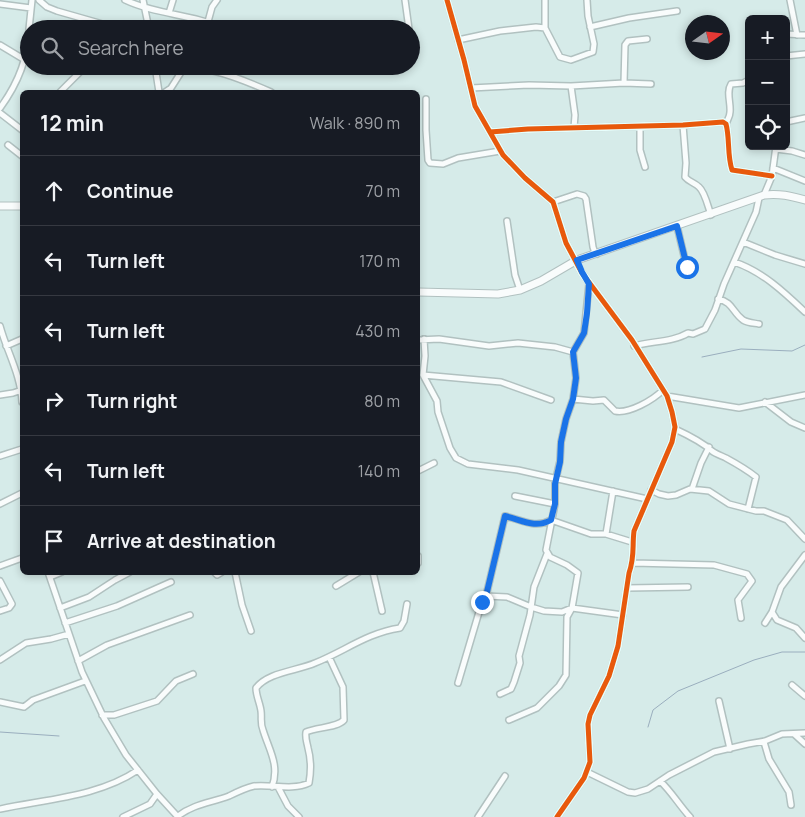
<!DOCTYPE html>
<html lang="en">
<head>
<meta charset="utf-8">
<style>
	:root { --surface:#171b24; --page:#20242c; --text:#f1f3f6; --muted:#9ea1a6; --line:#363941 }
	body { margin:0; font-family:Manrope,sans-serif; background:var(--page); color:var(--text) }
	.controls { position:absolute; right:15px; top:15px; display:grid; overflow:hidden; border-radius:8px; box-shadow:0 2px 8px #0003 }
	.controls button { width:45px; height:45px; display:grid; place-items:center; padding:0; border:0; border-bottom:1px solid var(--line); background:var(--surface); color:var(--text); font:25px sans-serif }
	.compass { position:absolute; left:685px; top:15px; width:45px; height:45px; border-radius:50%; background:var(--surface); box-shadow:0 2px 8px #0003; rotate:76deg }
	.stop { position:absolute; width:15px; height:15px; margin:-11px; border:4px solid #1a73e8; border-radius:50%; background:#fff }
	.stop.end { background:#1a73e8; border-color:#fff; box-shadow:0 1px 5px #0008 }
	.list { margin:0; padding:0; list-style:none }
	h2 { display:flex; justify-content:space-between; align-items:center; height:65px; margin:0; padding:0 20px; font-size:21px }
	h2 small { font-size:16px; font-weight:400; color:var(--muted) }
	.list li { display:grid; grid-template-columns:32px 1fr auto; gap:15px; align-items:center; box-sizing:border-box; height:70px; padding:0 20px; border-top:1px solid var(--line) }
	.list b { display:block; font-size:19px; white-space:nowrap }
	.list em { font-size:16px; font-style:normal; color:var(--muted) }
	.icon { flex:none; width:28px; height:28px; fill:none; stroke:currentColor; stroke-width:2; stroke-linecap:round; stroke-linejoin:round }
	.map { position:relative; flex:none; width:805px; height:817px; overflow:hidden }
	.search { position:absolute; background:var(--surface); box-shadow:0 2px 8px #0003; left:20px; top:20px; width:400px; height:55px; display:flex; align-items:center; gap:12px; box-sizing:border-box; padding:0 18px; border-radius:28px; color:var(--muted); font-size:19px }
	.panel { position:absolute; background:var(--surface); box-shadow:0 2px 8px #0003; left:20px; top:90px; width:400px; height:485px; border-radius:8px }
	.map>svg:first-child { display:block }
</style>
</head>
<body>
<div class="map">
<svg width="805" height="817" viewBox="0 0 805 817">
	<rect width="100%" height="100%" fill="#d6ebe9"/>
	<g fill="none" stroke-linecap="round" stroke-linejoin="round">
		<path stroke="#9aaebe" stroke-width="1" d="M702,357L741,349L792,351L805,345
			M648,727L653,710L678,691L754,660L782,652H805
			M0,732L59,736"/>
		<g stroke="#b1c1c0" stroke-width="8">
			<path id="minor" d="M39,0L47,7L57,11L120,29
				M125,0C157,15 193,14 225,29
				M143,0L149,29
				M405,0L409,29
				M447,0L464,60L475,106L503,155L525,178L553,202L566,243L582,273L632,340L667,396L672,412L675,427L672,442L634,531C632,547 635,556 629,573L618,646L609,676L590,715L588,724L590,762L584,778L557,817
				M545,0V28L560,57L571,60L593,52L594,44L588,16L587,0
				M790,0L797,35
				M0,4L31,8
				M169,13L173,0
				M590,27L629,18L677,11
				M29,29L32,0
				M206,29L212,7L217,0
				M786,34L805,35
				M458,40L500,31L536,27L545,28
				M0,45L25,60
				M786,56L805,54
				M155,66L159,92
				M156,69C204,64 228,73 271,92
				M230,75L236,73L239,66
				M624,83L625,45L628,41L647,39
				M571,86L575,115L574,128
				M471,88L529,85L571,86L624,83L651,84
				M60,92L79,73L83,66
				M165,92L171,88L185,66
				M426,99V130L428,160L430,163L443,164L458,158L500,151
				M0,108C17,85 28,58 29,30
				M0,113L22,130
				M786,122L805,118
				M726,124C727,120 730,117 730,112C731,103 726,92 731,84L743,83L749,80
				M683,125L686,163L685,177C689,182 694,182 699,187C705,192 708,207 711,215
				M640,126V150L645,167
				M490,132L528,129L683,125L723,122L726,124C730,139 727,155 732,170L772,176
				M8,145L22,156
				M776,149L792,151L805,155
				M773,168L805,181
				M764,195L772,176L776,146
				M553,202L577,194L584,196L586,199L593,247L595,253L597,254
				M507,221L515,275L520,290
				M677,226L686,264L687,267L693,269
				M743,242L775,255L805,264
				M734,262C762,271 785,293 805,312
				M718,299C733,302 732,312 743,320C748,323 754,323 759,324
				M0,326C7,352 21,375 22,402
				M424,339L425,356L423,375L501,382L551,400
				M418,340L439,339L489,346L518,343L555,347L573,352
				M6,346L22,339
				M634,346C652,341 673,342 688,333L693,334L705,329L715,310L724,284L756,212L759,198
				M423,375L437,401L438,412L450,448L456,458L468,464L518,470L647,499
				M0,395L13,393L22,390
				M667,396L739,408L805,395
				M573,399L593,401L604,400L615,411C629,414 653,400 663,390
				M765,402L791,422L805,428
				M675,429C688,435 702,442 712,451C716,454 722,456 726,458C737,464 746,469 756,477L748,509
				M0,456L22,449
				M418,471L434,463
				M692,489L701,463L709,447
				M651,490L659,494L668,496L676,495L690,489L709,491L729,504L756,511H764L787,520L805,539
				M515,496L555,504
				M0,504L22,493
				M606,534L613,491
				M418,556V563
				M633,563L714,565L747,574L752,581L738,600L741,618
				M0,566L22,558
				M48,572L82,672L104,718L126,755L157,794L178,817
				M214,572L217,575L222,572
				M235,572L242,605L251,631
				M373,572L382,611
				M50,577L62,572
				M0,581L12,604L9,608L0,611
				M336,586L359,572
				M627,588L688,587
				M486,596L505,516C522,520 535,529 551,520L591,534H606L632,542
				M60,608L89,597L115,580L130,572
				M772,612L777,620L796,628L805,638
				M65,623L117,606L171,582
				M765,623L772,612L781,587L805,555
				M0,660L26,643L51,639L69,634
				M78,661L107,645L190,615
				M458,683L482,602L486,596L507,597L531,607L544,611L562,612L572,608L623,615
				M792,685L805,696
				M500,694L511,689L514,682L520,663L519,656L530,615L534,587L547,554
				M719,701L730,749
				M0,702L24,707L33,700L85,681
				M102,715H114L157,701L176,681L193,674
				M509,720L537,708L559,686L566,675L567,617L572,608L578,573L567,565L550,557L546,550L555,504V483L560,461L561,442L566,419L573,399L576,378L573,352L584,333L589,284
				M794,734L805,744
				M764,742L769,759L789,792L791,805
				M587,772L628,792L635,793L648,789L669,775L714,752L748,744L765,741L782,734L805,733
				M660,781C671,791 679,805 690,817
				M272,787C280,765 269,750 263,730C260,723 262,718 261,711C260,703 256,696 256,688C268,672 297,671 315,663C345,651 367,633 400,628L404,621L407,604
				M278,787L288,806L299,817
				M0,809C46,799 98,797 138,770
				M178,816C194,804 210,803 229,796C237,792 245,788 254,786C272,784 292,791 309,783C311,772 311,759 308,748C307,742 305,739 306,732C317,727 337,728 344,720L343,687L329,657
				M123,817L150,804L157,794
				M478,817L505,776"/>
		</g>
		<g stroke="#b1c1c0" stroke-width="9">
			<path id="secondary" d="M0,206H22
				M418,292L498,294L520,290L541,281L577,260L764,195C779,193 791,196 805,200"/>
		</g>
		<use href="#minor" stroke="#f9fcfc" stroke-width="5"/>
		<use href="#secondary" stroke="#f9fcfc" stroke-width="7"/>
		<g stroke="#e7fefc" stroke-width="8">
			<path id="cycleway" d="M447,0L464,60L475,106L503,155L525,178L553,202L566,243L582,273L632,340L667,396L672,412L675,427L672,442L634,531C632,547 635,556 629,573L618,646L609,676L590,715L588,724L590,762L584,778L557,817
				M490,132L528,129L683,125L723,122L726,124C730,139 727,155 732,170L772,176"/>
		</g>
		<use href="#cycleway" stroke="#e8590c" stroke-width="5"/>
	</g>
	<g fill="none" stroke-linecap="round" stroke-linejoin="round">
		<path stroke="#1a73e8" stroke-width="6" d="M482,602L486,596L505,516C522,520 535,529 551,520L555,504V484L560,462L561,442L566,419L573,399L576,378L573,352L584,333L587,313L589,284L582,272L577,260L677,226L687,267"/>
	</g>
</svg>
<div class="controls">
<button>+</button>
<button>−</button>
<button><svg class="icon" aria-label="locate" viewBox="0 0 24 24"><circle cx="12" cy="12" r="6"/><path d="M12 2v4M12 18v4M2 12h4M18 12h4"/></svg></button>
</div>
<svg class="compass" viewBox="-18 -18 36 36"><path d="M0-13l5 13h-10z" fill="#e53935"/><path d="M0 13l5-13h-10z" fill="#9ea1a6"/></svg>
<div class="stop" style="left:687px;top:267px"></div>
<div class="stop end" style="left:482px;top:602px"></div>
<div class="search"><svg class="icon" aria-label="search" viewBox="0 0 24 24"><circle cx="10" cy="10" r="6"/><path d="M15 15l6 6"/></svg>Search here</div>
<section class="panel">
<h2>12 min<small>Walk · 890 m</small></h2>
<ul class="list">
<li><svg class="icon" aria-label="ahead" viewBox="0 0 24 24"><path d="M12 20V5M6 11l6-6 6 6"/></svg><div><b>Continue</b></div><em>70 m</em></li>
<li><svg class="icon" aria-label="left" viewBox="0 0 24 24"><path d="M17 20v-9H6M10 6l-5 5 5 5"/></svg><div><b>Turn left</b></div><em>170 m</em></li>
<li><svg class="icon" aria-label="left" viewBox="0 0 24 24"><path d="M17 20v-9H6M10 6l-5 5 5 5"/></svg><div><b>Turn left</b></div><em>430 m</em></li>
<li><svg class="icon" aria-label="right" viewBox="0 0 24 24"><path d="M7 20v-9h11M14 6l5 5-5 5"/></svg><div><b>Turn right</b></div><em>80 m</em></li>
<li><svg class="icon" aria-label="left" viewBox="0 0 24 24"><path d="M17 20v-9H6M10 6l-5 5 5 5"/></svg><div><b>Turn left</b></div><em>140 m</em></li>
<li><svg class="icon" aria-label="arrive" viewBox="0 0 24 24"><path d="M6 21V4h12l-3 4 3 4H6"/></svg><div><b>Arrive at destination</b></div></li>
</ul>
</section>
</div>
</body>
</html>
